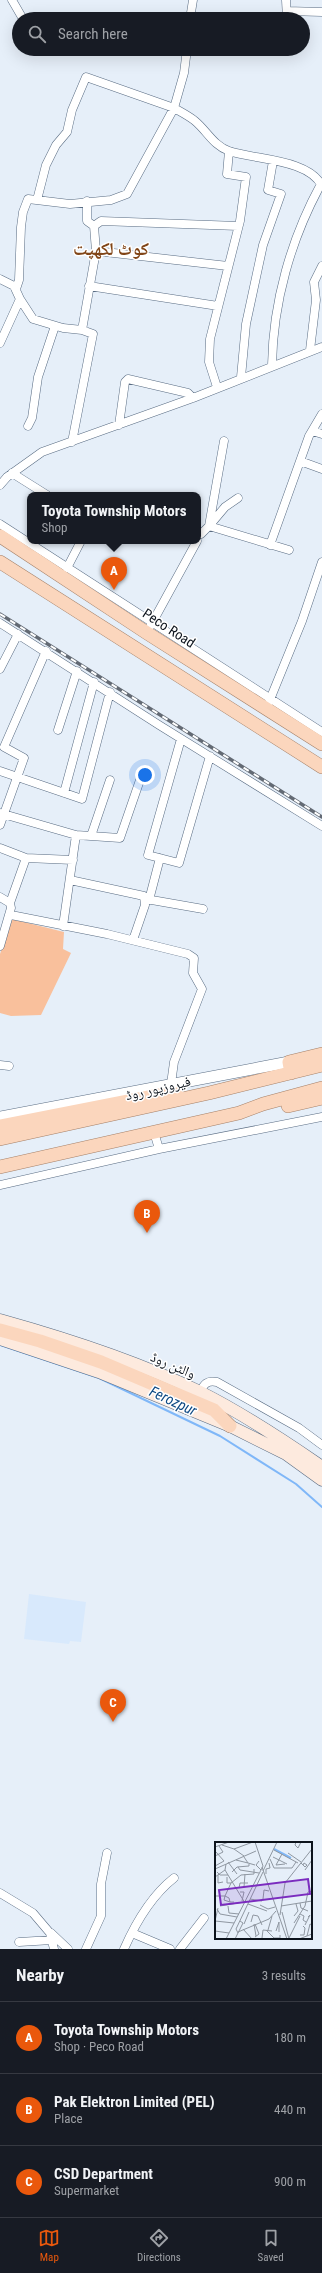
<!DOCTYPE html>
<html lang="en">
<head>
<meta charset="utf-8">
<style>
	:root { --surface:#171b24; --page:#20242c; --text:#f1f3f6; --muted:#9ea1a6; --line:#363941; --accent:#ea580c }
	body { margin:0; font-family:"Roboto Condensed","Noto Naskh Arabic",sans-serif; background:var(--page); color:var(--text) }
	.you { position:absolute; left:145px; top:775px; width:14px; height:14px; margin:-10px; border:3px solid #fff; border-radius:50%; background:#1a73e8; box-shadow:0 0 0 6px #1a73e833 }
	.badge { display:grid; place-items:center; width:26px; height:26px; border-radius:50%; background:var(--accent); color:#fff; font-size:13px; font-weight:700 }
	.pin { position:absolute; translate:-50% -33px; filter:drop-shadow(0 1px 2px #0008) }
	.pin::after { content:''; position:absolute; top:21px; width:14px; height:12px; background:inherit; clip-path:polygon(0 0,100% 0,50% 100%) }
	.popup { position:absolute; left:27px; top:492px; width:174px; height:52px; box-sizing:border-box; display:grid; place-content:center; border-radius:8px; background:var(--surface); filter:drop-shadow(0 1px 3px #0005); font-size:13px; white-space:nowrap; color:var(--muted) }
	.popup b { font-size:15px; color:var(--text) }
	.popup::after { content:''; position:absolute; left:50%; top:100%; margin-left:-8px; border:8px solid transparent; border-top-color:var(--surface) }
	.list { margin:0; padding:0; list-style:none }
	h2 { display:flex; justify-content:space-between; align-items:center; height:52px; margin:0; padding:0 16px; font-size:17px }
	h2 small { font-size:13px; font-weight:400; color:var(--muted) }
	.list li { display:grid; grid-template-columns:26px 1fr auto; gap:12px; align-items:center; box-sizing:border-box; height:72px; padding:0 16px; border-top:1px solid var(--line) }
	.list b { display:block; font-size:15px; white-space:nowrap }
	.list p { margin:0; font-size:13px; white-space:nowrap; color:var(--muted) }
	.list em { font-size:13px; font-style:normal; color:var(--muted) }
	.icon { flex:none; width:22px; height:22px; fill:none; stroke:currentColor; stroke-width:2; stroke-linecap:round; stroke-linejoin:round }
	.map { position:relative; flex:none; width:322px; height:1949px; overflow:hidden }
	.search { position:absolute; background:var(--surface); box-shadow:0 4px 16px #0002; left:12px; right:12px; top:12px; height:44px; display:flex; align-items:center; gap:10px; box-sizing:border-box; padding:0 14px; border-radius:22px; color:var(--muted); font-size:15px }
	.sheet { height:268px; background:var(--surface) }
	nav { display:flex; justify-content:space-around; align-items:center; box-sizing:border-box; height:56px; border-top:1px solid var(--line); background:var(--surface); font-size:11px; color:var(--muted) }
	nav a { display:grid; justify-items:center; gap:2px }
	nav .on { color:var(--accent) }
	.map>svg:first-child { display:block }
</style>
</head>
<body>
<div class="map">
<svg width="322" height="1949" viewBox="0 0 322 1949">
	<rect width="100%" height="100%" fill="#e6eff9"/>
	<path fill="#d8e9fc" d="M29,1594L86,1602L81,1642L70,1641L69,1644L24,1639Z"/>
	<path fill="#f9c09c" d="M12,919L64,932L63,949L71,953L41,1015L11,1016L0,1013V954Z"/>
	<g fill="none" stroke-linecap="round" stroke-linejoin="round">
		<path stroke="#7fb7f8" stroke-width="2" d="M0,1345L99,1378L220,1436L296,1484L322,1507"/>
		<g stroke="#596c83" stroke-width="9">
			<path id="minor" d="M12,0L23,19
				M286,0L287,19
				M287,11L322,12
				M190,19L193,0
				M37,200L46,165L56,145L67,132L72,110L86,77L174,108L184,73L187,49
				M94,226L101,221L238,226
				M96,251L228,266
				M0,279L14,286L20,299L0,343
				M89,286L218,306
				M16,289L19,280L21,227L23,212L28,199L70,204L111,200L127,194L174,108C181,112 189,116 195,121C207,131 214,146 229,151C256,160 309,159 322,186
				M20,299L33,319L63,328L82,330L96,251L94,226L87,221V201
				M310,350L316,300L314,282L322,266
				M272,365C273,302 291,239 321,184
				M241,377L246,324L263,245L281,194L268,190L273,161
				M217,387L209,362L210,339L240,221L246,177L227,174L229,151
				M119,425L125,382L128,379L188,393L193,398
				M28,426L32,418L38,377L55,326
				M312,431L322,434
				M72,442L93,334L82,330
				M300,461L322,469
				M12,473L47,495
				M0,485L7,477L42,452L193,398L322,347
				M238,498L225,507L209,526L289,550
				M0,524L322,732
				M198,532L201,534L209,526L224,441
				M270,545L309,436L322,414
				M67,568L81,541
				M0,623L159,725L322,826
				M151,625L197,541
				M0,669L18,634
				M269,702L302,621L322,562
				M58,730L77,671
				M181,739L148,855L179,863L210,756
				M0,771L82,799L110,692
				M64,793L94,682
				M0,813L76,835L120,838L140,780
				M0,825L24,758L4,747L46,651
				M91,836L110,780
				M0,848L26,858L73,860
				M70,880L144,896L145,905L133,940
				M0,897L10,903L11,908L0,946
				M146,899L203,909
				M149,900L160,858
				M10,903L26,858
				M11,915L107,934L188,954L194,958L193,973L202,989L174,1062L171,1084
				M63,926L76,835
				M0,1065L9,1066
				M154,1132L159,1149
				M0,1185L159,1149L322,1117
				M200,1392C204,1384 207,1380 217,1382L299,1428L322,1445
				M0,1893L33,1913L50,1933L54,1949
				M51,1933L68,1949
				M132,1933L170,1949
				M19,1942L52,1940
				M86,1949L101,1916V1884L107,1853
				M124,1949C136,1922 151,1896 174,1878
				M180,1949L204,1918"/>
		</g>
		<g stroke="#596c83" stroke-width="12">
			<path id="tertiary" d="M0,1117L289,1062"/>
		</g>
		<g stroke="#596c83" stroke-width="13">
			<path id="secondary" d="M0,1320C68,1339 137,1361 200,1392C242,1413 283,1440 322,1467
				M0,1339L99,1372L230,1426L286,1454L322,1480"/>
		</g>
		<g stroke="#a58068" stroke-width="14">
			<path id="primary" d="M0,536L147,633L322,744
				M0,562L322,767
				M291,1073L289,1062L322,1054
				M288,1106L322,1098
				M0,1126L159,1095L177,1094
				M0,1139L209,1093L322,1065
				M0,1167L239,1113L263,1104L322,1088
				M0,1330L40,1341L101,1362L214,1410L230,1426"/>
		</g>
		<use href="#minor" stroke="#fff" stroke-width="8"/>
		<use href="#tertiary" stroke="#fff" stroke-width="11"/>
		<use href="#secondary" stroke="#fdeade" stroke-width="12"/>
		<use href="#primary" stroke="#fbd6bd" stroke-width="13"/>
		<g stroke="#636a74" stroke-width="3.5">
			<path id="rail" d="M0,614L322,817"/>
		</g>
		<use href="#rail" stroke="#fff" stroke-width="2" stroke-dasharray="6" stroke-linecap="butt"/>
	</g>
	<g text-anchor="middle" stroke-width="3" stroke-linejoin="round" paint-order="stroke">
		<g font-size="14" fill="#0c131c" stroke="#fff">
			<text transform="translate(169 628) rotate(33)" y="5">Peco Road</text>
			<text transform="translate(158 1088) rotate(-13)" y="5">فیروزپور روڈ</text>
			<text transform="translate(173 1365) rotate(23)" y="5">والٹن روڈ</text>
		</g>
		<g font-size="15" font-style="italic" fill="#0f4a84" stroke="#fff">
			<text transform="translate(173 1401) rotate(25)" y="5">Ferozpur</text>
		</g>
		<g font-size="18" font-weight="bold" fill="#814517" stroke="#fff">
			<text x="111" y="255">کوٹ لکھپت</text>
		</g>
	</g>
	<g transform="translate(215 1842)">
		<rect width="97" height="97" fill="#e6eff9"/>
		<path fill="none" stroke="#7fb7f8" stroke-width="2" d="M59,7L76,16"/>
		<path fill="none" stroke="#8f97a1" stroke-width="1" d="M81,0L80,3L83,6L86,0M7,3L19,7L38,0M0,5L14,0M19,7L29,14M59,8L83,21M73,11L86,20M67,12L61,23L70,22M0,14L8,10L4,4M29,15L33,21L40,23M58,15L72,22M55,17L59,26H77L81,20M21,18L33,21M44,19L41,23L46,28M13,20L22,32M86,21L90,25L92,23L89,21L88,23M11,22L10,28L30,61M0,24L9,19L1,10M23,25L25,28L44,31M47,25L72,97M0,27L41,9M90,28L97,18M48,29L62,0M2,30L5,33H13M17,30L22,25L34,24V22M51,32V27L55,26L54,21M3,33V41L8,40M0,35L10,28M12,35V41H16L26,33L39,32V27M16,41L10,54L14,56L15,60H19M29,45L30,32M24,46L25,41H33M25,50H29L27,59M0,54H10L9,58L15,60M35,57L47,59M48,57L49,48L54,49M85,61L86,66L93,69M33,62L52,69M45,63L53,67L60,65M5,64L29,60M13,64L14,71L24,72M66,64L97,59M2,67L5,72L22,75M67,70L74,97M85,72L89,74L88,78L91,80M65,73L70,41L97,7M79,74L83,69L81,62M0,79L19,81M0,79L3,66M36,80L38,73L43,74L47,83M79,81L90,64L93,50L97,49M29,82L34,70M39,82L41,94M90,83L95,73L93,75M28,87L37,97M51,88L59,96H65V93M53,88L57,74M0,89L14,91M61,89L64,80V90M23,90L54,77L61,69M23,91L21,87L48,30M85,93H89L90,86L88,84M92,94L95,82L97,83M40,95L44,92L40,82M47,96L48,88L57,89M74,96L85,74M11,97L48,24L40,0M20,97L28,81L25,79M84,97L97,92"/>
		<path fill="#7b2cbf" fill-opacity="0.15" stroke="#7b2cbf" stroke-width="2" d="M93,37L95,52L6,63L4,48Z"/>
		<rect width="97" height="97" fill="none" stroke="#0c131c" stroke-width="2"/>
	</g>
</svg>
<div class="you"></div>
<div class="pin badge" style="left:114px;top:590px">A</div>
<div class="popup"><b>Toyota Township Motors</b>Shop</div>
<div class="pin badge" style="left:147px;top:1233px">B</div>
<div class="pin badge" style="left:113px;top:1722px">C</div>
<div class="search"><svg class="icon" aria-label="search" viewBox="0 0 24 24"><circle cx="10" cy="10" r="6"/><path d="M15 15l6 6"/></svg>Search here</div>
</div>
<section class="sheet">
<h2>Nearby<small>3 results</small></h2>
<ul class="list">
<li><span class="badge">A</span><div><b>Toyota Township Motors</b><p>Shop · Peco Road</p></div><em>180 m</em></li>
<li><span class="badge">B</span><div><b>Pak Elektron Limited (PEL)</b><p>Place</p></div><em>440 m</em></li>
<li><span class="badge">C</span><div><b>CSD Department</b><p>Supermarket</p></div><em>900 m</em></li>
</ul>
</section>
<nav>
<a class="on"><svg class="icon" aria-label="map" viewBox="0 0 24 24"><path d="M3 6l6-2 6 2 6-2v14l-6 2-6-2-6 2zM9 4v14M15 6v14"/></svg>Map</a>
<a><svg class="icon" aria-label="directions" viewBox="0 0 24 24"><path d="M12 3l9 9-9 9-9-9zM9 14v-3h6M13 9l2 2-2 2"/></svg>Directions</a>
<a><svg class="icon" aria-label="saved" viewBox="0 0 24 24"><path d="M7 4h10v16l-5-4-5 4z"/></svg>Saved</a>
</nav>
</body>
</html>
